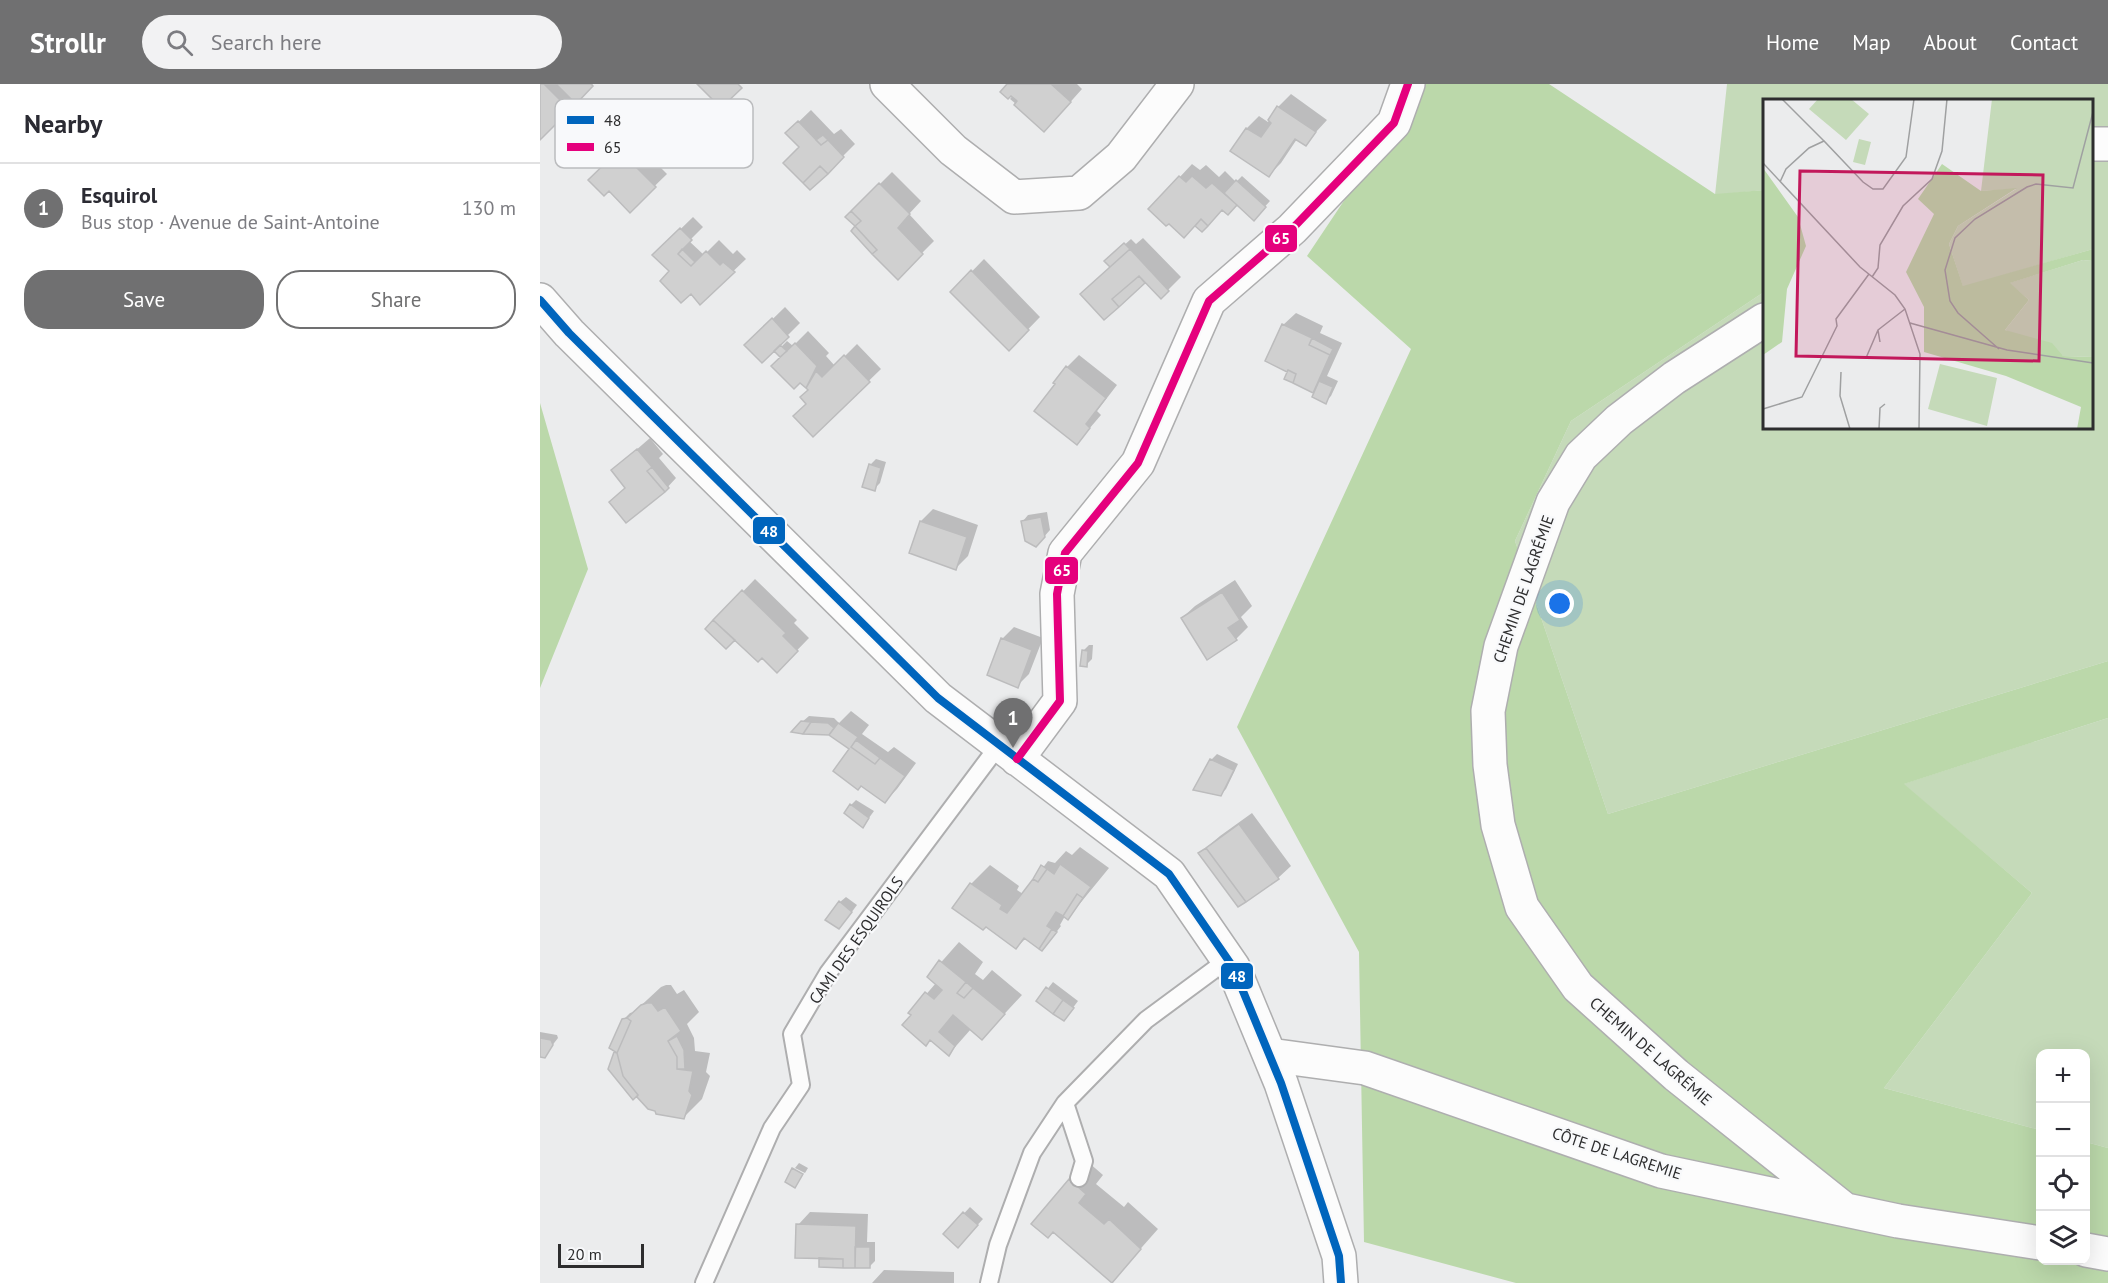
<!DOCTYPE html>
<html lang="en">
<head>
<meta charset="utf-8">
<style>
	:root { --surface:#fff; --page:#f2f2f3; --text:#2b2b33; --muted:#7c7c81; --line:#e1e1e2; --accent:#707071 }
	body { margin:0; font-family:"PT Sans",sans-serif; background:var(--page); color:var(--text) }
	.controls { position:absolute; right:18px; bottom:18px; display:grid; overflow:hidden; border-radius:12px; box-shadow:0 6px 24px #0002 }
	.controls button { width:54px; height:54px; display:grid; place-items:center; padding:0; border:0; border-bottom:2px solid var(--line); background:var(--surface); color:var(--text); font:30px sans-serif }
	.scale { position:absolute; left:18px; bottom:15px; width:86px; box-sizing:border-box; padding-left:6px; border:3px solid #2d2d2e; border-top:0; font-size:16px; line-height:21px; white-space:nowrap; color:#2d2d2e; -webkit-text-stroke:4px #f8f9fb; paint-order:stroke }
	.you { position:absolute; left:1020px; top:520px; width:21px; height:21px; margin:-15px; border:4px solid #fff; border-radius:50%; background:#1a73e8; box-shadow:0 0 0 9px #1a73e833 }
	.badge { display:grid; place-items:center; width:39px; height:39px; border-radius:50%; background:var(--accent); color:#fff; font-size:20px; font-weight:700 }
	.pin { position:absolute; translate:-50% -50px; filter:drop-shadow(0 2px 3px #0008) }
	.pin::after { content:''; position:absolute; top:32px; width:21px; height:18px; background:inherit; clip-path:polygon(0 0,100% 0,50% 100%) }
	.list { margin:0; padding:0; list-style:none }
	h2 { display:flex; justify-content:space-between; align-items:center; height:78px; margin:0; padding:0 24px; font-size:26px }
	h2 small { font-size:20px; font-weight:400; color:var(--muted) }
	.list li { display:grid; grid-template-columns:39px 1fr auto; gap:18px; align-items:center; box-sizing:border-box; height:90px; padding:0 24px; border-top:2px solid var(--line) }
	.list b { display:block; font-size:22px; white-space:nowrap }
	.list p { margin:0; font-size:20px; white-space:nowrap; color:var(--muted) }
	.list em { font-size:20px; font-style:normal; color:var(--muted) }
	.actions { display:flex; gap:12px; padding:18px 24px }
	.actions a { flex:1; padding:14px 0; border:2px solid var(--accent); border-radius:24px; text-align:center; font-size:21px; color:var(--accent) }
	.actions .main { background:var(--accent); color:#fff }
	.icon { flex:none; width:33px; height:33px; fill:none; stroke:currentColor; stroke-width:2; stroke-linecap:round; stroke-linejoin:round }
	.map { position:relative; flex:none; width:1568px; height:1199px; overflow:hidden }
	header { display:flex; align-items:center; gap:36px; box-sizing:border-box; height:84px; padding:0 30px; background:var(--accent); color:#fff }
	header strong { font-size:28px }
	nav { display:flex; gap:33px; margin-inline-start:auto; font-size:21px }
	.search { width:420px; height:54px; background:var(--page); display:flex; align-items:center; gap:15px; box-sizing:border-box; padding:0 21px; border-radius:33px; color:var(--muted); font-size:22px }
	main { display:flex }
	aside { flex:1; background:var(--surface) }
	.map>svg:first-child { display:block }
</style>
</head>
<body>
<header>
<strong>Strollr</strong>
<div class="search"><svg class="icon" aria-label="search" viewBox="0 0 24 24"><circle cx="10" cy="10" r="6"/><path d="M15 15l6 6"/></svg>Search here</div>
<nav><a>Home</a><a>Map</a><a>About</a><a>Contact</a></nav>
</header>
<main>
<aside>
<h2>Nearby<small></small></h2>
<ul class="list">
<li><span class="badge">1</span><div><b>Esquirol</b><p>Bus stop · Avenue de Saint-Antoine</p></div><em>130 m</em></li>
</ul>
<div class="actions"><a class="main">Save</a><a>Share</a></div>
</aside>
<div class="map">
<svg width="1568" height="1199" viewBox="0 0 1568 1199">
	<rect width="100%" height="100%" fill="#ebeced"/>
	<path fill="#c5dab9" d="M1187,0H1568V577L1068,730L975,457L1031,337L1224,208V344H1552V16H1224V106L1175,111Z
		M1568,634V1064L1546,1058V970H1500V1046L1344,1004L1492,809L1363,700Z"/>
	<path fill="#bbd8aa" d="M882,0H1009L1175,110L1224,106V208L1031,337L975,457L1068,730L1568,577V634L1364,700L1492,809L1344,1004L1500,1046V1176H1546V1058L1568,1064V1199H976L824,1158L819,868L697,643L871,265L767,172Z
		M0,319L48,485L0,604Z"/>
	<path fill="#0003" d="M0,0H53L0,54Z
		M469,0H537L542,5L517,33L476,20L470,15L474,10Z
		M751,10L787,36L765,60L757,55L741,79L729,91L707,44L719,32L728,38L738,23Z
		M271,26L294,50L301,45L315,60L287,88L247,49Z
		M92,55L127,90L90,126L69,105L50,96Z
		M652,80L660,86L666,81L679,93L685,87L696,98L702,92L730,117L719,129L698,120L683,124L662,146L656,140L629,138L610,125Z
		M352,88L381,117L369,130L394,157L370,181L317,143L307,133Z
		M153,133L163,143L149,157L164,171L179,156L193,170L197,166L206,175L160,219L114,171Z
		M603,154L641,193L621,213L605,197L564,234L572,172L591,155L596,160Z
		M444,175L500,233L469,265L412,208Z
		M245,223L260,239L222,277L206,261Z
		M756,229L783,242L780,249L802,259L787,292L798,297L791,312L785,318L778,302L773,307L751,282L743,241Z
		M268,247L289,269L286,272L295,282L317,260L341,285L273,351L268,320L270,306L237,267L247,257L253,262Z
		M539,271L577,301L557,327L561,331L537,359L517,300L527,283Z
		M110,354L123,370L119,374L136,394L125,406L86,404L73,386Z
		M336,375L346,378L340,399L334,405L330,381Z
		M393,425L438,441L428,472L416,484L381,437Z
		M507,428L510,446L502,455L483,437L488,431Z
		M215,495L257,536L254,539L269,554L237,587L222,572L195,554L167,545Z
		M695,496L712,522L701,533L708,543L696,555L642,534L655,522Z
		M474,543L503,554L489,590L477,602L462,555Z
		M549,561H553L552,575L546,581L543,567Z
		M311,627L329,641L322,650L348,668L354,663L376,679L357,705L345,717L311,665L289,649L262,638L269,632L294,634L299,639Z
		M677,670L698,680L686,705L680,711L671,676Z
		M316,716L334,727L323,742L311,721Z
		M712,729L751,782L738,794L705,817L660,769L680,752Z
		M540,763L569,784L533,828L525,832L520,841L521,842L508,859L486,854L476,864L446,841L415,823L431,800L450,781L479,802L477,806L483,810L508,777L515,779L526,767L532,771Z
		M306,813L317,821L305,837L300,818Z
		M419,858L443,878L435,890L443,896L452,886L482,911L442,954L431,945L409,970L370,929L396,899L389,892Z
		M513,898L538,917L529,929L498,917Z
		M126,901H131L137,910L144,906L159,928L147,940L154,954L155,967L170,969L166,988L170,992L162,1015L143,1034L70,985L83,936L90,929L94,928L121,903Z
		M0,948L17,951L18,954L4,972L0,971Z
		M548,1078L563,1091L556,1100L584,1123L588,1118L618,1145L572,1197L514,1146L530,1096Z
		M259,1079L268,1084L265,1089L255,1084Z
		M430,1123L443,1135L418,1162L405,1150Z
		M270,1128L328,1130L327,1158H335V1177L329,1183L258,1141Z
		M344,1186L414,1188V1199H332Z"/>
	<path fill="#d0d0d0" stroke="#bcbcbd" stroke-width="1.5" d="M0,0H4L30,26L0,56Z
		M16,0H51L53,2L36,20Z
		M157,0H198L202,4L181,24Z
		M467,0H511L531,18L504,48L474,21L477,17L471,12L468,15L460,8Z
		M737,22L776,48L766,62L755,55L729,93L690,67L706,44L721,53L731,39L728,36Z
		M258,37L281,61L288,56L304,73L288,90L280,82L263,99L243,79L259,63L245,49Z
		M283,51L288,56L281,61L276,56Z
		M79,66L116,103L90,129L69,107L64,112L48,96Z
		M280,82L288,90L270,106L263,99Z
		M639,92L646,98L652,92L666,104L672,99L697,121L688,131L682,126L668,142L661,135L644,154L629,140L626,142L608,125Z
		M696,96L726,123L714,137L684,109Z
		M339,99L370,130L358,144L383,170L358,196L332,170L337,166L315,142L321,137L311,127Z
		M311,127L321,137L315,142L305,133Z
		M661,135L668,142L662,148L655,142Z
		M315,142L337,166L332,170L311,147Z
		M140,144L152,156L138,170L151,182L166,167L180,181L183,178L195,188L160,221L151,210L141,219L120,197L129,187L112,171Z
		M584,159L590,165L570,183L564,177Z
		M142,165L155,178L151,182L138,170Z
		M590,165L629,207L621,215L599,192L572,215L579,223L564,236L540,210Z
		M431,186L489,246L469,267L410,208Z
		M599,192L605,199L579,223L572,215Z
		M232,234L249,253L222,279L204,261Z
		M742,240L772,254L769,261L790,271L773,309L753,299L756,290L748,286L747,288L725,277Z
		M772,254L793,265L790,271L769,261Z
		M255,259L277,282L266,304L260,299L254,305L231,282Z
		M240,261L247,267L240,273L234,267Z
		M304,271L330,298L273,353L253,332L266,320L260,313L268,306L266,304L276,287L282,293Z
		M526,282L566,314L546,340L550,344L537,361L494,327L515,300L513,299Z
		M748,286L756,290L753,299L744,295Z
		M779,297L793,303L786,320L772,313Z
		M97,365L112,383L107,387L125,408L86,439L69,418L85,404L71,386Z
		M329,380L341,384L335,407L322,403Z
		M112,383L129,404L125,408L107,387Z
		M501,433L505,453L496,463L485,457L481,437Z
		M380,437L427,453L416,486L369,469Z
		M202,506L246,549L243,552L258,567L237,589L222,574L218,578L173,536Z
		M682,508L700,536L688,544L697,556L667,576L641,534Z
		M173,536L195,556L186,565L165,545Z
		M461,554L492,566L478,604L447,591Z
		M542,566L548,567L547,583L540,582Z
		M261,637L271,638L263,650L251,648Z
		M271,638L288,639L294,644L289,651L263,650Z
		M298,639L318,653L311,663L335,680L340,674L365,692L345,719L321,702L318,706L293,687L309,665L289,651Z
		M316,656L340,674L335,680L311,663Z
		M670,675L694,686L681,712L653,706Z
		M310,720L329,734L323,744L304,729Z
		M699,740L739,795L706,818L666,764Z
		M666,764L706,818L698,823L658,769Z
		M520,780L551,803L543,814L537,810L523,832L516,828L507,842L512,845L499,865L484,854L476,865L446,843L443,846L412,824L430,799L462,821L460,825L467,829L493,795L498,798L507,785L514,790Z
		M501,781L507,785L498,798L493,795Z
		M537,810L543,814L528,836L523,832Z
		M299,817L312,828L299,845L285,836Z
		M512,845L517,848L502,867L499,865Z
		M399,876L426,898L417,909L424,914L433,904L465,930L442,956L413,931L399,948L415,962L409,972L390,956L386,962L362,941L371,931L368,929L385,908L394,915L402,906L387,893Z
		M426,898L433,904L424,914L417,909Z
		M506,903L523,916L513,930L496,917Z
		M523,916L534,924L524,937L513,930Z
		M107,919H112L118,927L125,923L141,947L128,957L137,973V985L153,987L149,1007L152,1011L144,1035L116,1030L115,1027L108,1025L97,1013L98,1011L83,992L77,969L91,937L87,934L101,921Z
		M87,934L91,937L77,969L69,964L82,935Z
		M137,952L144,966L145,985H137V973L128,957Z
		M0,954L11,956L13,961L5,974L0,973Z
		M74,968L77,969L83,992L98,1011L93,1016L68,985Z
		M252,1084L263,1090L255,1104L245,1098Z
		M529,1095L546,1110L539,1119L564,1140L569,1135L601,1165L572,1199L513,1148L508,1154L491,1140Z
		M423,1128L438,1141L418,1164L403,1150Z
		M256,1140L316,1142L315,1184H303V1175L255,1174Z
		M315,1163H330V1184H315Z
		M279,1174L303,1175V1184L279,1183Z"/>
	<g fill="none" stroke-linecap="round" stroke-linejoin="round">
		<g stroke="#aeaeaf" stroke-width="20">
			<path id="service" d="M539,1094L544,1077L525,1019L606,936L675,885L693,883
				M164,1199L232,1044L261,1001L252,950L288,889L459,661
				M449,1199L458,1161L492,1069L525,1019"/>
		</g>
		<g stroke="#aeaeaf" stroke-width="36">
			<path id="minor" d="M347,0L413,66L474,113L539,109L581,73L637,0
				M1552,60H1568
				M0,216L29,249L398,614L629,790L693,883L741,999L799,1172L801,1199
				M1224,236L1134,294L1079,336L1041,372L1013,418L961,562L948,627L950,681L958,741L982,823L1038,903L1136,991L1304,1125
				M477,675L520,617L517,510L525,469L598,379L669,217L752,145L854,39L868,0
				M730,971L825,984L1121,1087L1358,1137L1500,1159
				M1546,1166L1568,1170"/>
		</g>
		<use href="#service" stroke="#fcfcfc" stroke-width="16"/>
		<use href="#minor" stroke="#fcfcfc" stroke-width="33"/>
		<g stroke="#f8f9fb" stroke-width="12">
			<path id="bus-1" d="M0,216L29,249L398,614L629,790L693,883L741,999L799,1172L801,1199"/>
		</g>
		<g stroke="#f8f9fb" stroke-width="12">
			<path id="bus-2" d="M477,675L520,617L517,510L525,469L598,379L669,217L752,145L854,39L868,0"/>
		</g>
		<use href="#bus-1" stroke="#0065bd" stroke-width="8"/>
		<use href="#bus-2" stroke="#e5007d" stroke-width="8"/>
	</g>
	<g text-anchor="middle" stroke-width="4.5" stroke-linejoin="round" paint-order="stroke">
		<g font-size="16" fill="#2d2d2e" stroke="#f8f9fb">
			<text transform="translate(983 505) rotate(-71)" y="6">CHEMIN DE LAGRÉMIE</text>
			<text transform="translate(316 856) rotate(-55)" y="6">CAMI DES ESQUIROLS</text>
			<text transform="translate(1111 967) rotate(41)" y="6">CHEMIN DE LAGRÉMIE</text>
			<text transform="translate(1077 1069) rotate(18)" y="6">CÔTE DE LAGREMIE</text>
		</g>
	</g>
	<g transform="translate(1223 15)">
		<rect width="330" height="330" fill="#ebeced"/>
		<path d="M55,0H88L106,15L83,41L46,10ZM229,0H330V150L200,188L186,145L195,127L253,90L218,92ZM96,40L108,43L102,66L90,63ZM320,161L330,162V258L300,257L242,231L266,201L246,184ZM177,265L234,279L224,327L165,310Z" fill="#c5dab9"/>
		<path d="M179,65L218,92L254,89L195,127L186,145L200,187L330,150V162L320,161L247,184L266,201L242,231L289,244L300,257L330,258V330H314L318,308L243,277L161,253V208L143,173L171,115L155,100ZM0,69L35,118L43,147L24,190L19,243L0,256Z" fill="#bbd8aa"/>
		<path fill="none" stroke="#9fa0a1" stroke-width="1.5" d="M19,0L61,42M0,64L97,168L132,196L142,210L157,255L156,330M17,83L23,70L46,49L61,42L100,83L110,90H120L143,58L151,0M109,178L115,169L117,146L140,107L169,80L179,52L184,0M147,224L244,251L330,264M117,243L115,231L142,210M236,250L195,214L187,202L182,171L192,139L212,120L264,88L273,85L310,89L330,13M103,259L115,231M78,273L77,297L87,330M0,310L39,298L74,227L73,220L106,175M116,330L117,309L122,305"/>
		<path fill="#c2185b" fill-opacity="0.15" stroke="#c2185b" stroke-width="3" d="M37,72L280,76L276,262L33,257Z"/>
		<rect width="330" height="330" fill="none" stroke="#2d2d2e" stroke-width="3"/>
	</g>
	<rect x="15" y="15" width="198" height="69" rx="9" fill="#f8f9fb" stroke="#bbbcbe" stroke-width="1.5"/>
	<rect x="27" y="32" width="27" height="8" fill="#0065bd"/>
	<rect x="27" y="59" width="27" height="8" fill="#e5007d"/>
	<g font-size="16" fill="#2d2d2e">
		<text x="64" y="42">48</text>
		<text x="64" y="69">65</text>
	</g>
	<g stroke="#f8f9fb" stroke-width="2">
		<rect x="724" y="140" width="34" height="29" rx="6" fill="#e5007d"/>
		<rect x="212" y="432" width="34" height="29" rx="6" fill="#0065bd"/>
		<rect x="504" y="472" width="35" height="29" rx="6" fill="#e5007d"/>
		<rect x="680" y="878" width="34" height="28" rx="6" fill="#0065bd"/>
	</g>
	<g font-size="16" text-anchor="middle" font-weight="bold" fill="#fff">
		<text x="741" y="160">65</text>
		<text x="229" y="453">48</text>
		<text x="522" y="492">65</text>
		<text x="697" y="898">48</text>
	</g>
</svg>
<div class="controls">
<button>+</button>
<button>−</button>
<button><svg class="icon" aria-label="locate" viewBox="0 0 24 24"><circle cx="12" cy="12" r="6"/><path d="M12 2v4M12 18v4M2 12h4M18 12h4"/></svg></button>
<button><svg class="icon" aria-label="layers" viewBox="0 0 24 24"><path d="M12 4l9 5-9 5-9-5zM3 14l9 5 9-5"/></svg></button>
</div>
<div class="scale">20 m</div>
<div class="you"></div>
<div class="pin badge" style="left:473px;top:664px">1</div>
</div>
</main>
</body>
</html>
